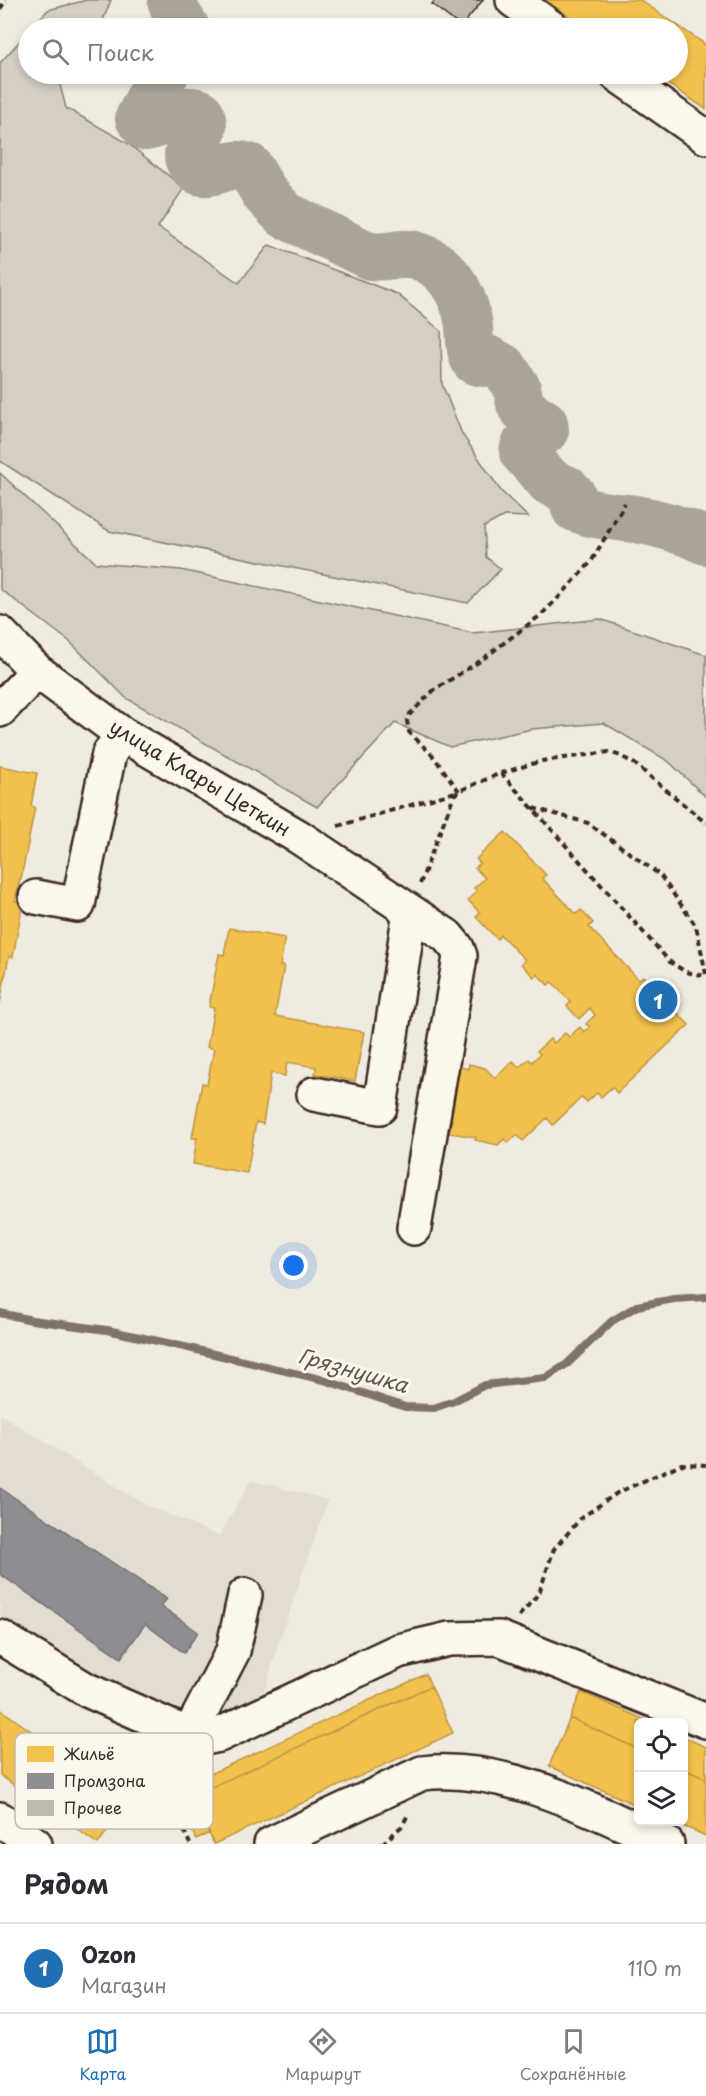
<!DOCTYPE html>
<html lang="ru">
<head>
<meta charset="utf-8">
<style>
	:root { --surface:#fff; --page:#f2f2f3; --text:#2b2b33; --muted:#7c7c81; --line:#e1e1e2; --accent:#1f6fb2 }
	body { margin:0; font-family:"Playpen Sans",sans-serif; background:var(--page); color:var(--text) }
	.controls { position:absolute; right:18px; bottom:18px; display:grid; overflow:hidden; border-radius:9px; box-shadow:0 3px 9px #0003 }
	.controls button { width:54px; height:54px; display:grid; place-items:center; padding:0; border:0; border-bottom:2px solid var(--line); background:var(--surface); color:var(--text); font:30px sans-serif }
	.you { position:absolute; left:294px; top:1266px; width:21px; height:21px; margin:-15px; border:4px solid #fff; border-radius:50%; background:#1a73e8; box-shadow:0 0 0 9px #1a73e833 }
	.badge { display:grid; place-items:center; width:39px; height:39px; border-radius:50%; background:var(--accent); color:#fff; font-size:20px; font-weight:700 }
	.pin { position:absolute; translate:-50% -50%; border:3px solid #fff; box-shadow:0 2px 6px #0006 }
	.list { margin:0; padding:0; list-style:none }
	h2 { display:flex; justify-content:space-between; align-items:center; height:78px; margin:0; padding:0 24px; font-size:26px }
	h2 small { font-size:20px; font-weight:400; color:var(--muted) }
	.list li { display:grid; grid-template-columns:39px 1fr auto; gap:18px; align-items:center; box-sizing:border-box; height:90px; padding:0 24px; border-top:2px solid var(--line) }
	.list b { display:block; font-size:22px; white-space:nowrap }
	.list p { margin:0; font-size:20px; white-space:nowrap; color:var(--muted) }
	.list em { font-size:20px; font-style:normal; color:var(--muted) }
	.icon { flex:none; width:33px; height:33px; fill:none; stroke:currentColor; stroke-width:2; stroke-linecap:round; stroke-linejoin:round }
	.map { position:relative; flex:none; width:706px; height:1844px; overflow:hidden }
	.search { position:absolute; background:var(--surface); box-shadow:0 3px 9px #0003; left:18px; right:18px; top:18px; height:66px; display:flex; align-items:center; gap:15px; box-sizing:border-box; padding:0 21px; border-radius:33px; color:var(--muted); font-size:22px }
	.sheet { height:168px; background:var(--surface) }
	nav { display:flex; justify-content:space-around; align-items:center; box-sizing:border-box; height:84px; border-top:2px solid var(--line); background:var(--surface); font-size:16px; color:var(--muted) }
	nav a { display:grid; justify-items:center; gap:3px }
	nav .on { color:var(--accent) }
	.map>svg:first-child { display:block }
</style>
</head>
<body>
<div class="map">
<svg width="706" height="1844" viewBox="0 0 706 1844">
	<rect width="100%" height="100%" fill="#f0ebe0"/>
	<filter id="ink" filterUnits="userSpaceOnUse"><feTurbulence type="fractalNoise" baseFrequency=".0167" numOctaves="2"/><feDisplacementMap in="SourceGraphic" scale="12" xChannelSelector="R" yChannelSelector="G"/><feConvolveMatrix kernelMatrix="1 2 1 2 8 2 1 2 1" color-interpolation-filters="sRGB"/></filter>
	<g filter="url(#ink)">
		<path fill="#e2dcd1" d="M0,1414L144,1504L219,1536L251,1480L328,1500L278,1645L261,1704L165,1748L0,1647Z"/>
		<path fill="#d5cec3" stroke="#887c70" stroke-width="1.5" d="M87,0H111L100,28H31L48,10Z
			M28,32V74H68L60,85L66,108L126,142L184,188L158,227L239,283L269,245L397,294L441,331L442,384L462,434L501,491L528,517L504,516L484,527L486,557L501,569L468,603L109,531L0,461V63Z
			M0,473L96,563L181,570L473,633L600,619L706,655V797L668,761L604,723L532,729L450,747L395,723L317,807L126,698L69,641L0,589Z"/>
		<path fill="#f2c14e" stroke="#bb9440" stroke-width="1.5" d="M545,0H640L706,45V109L653,74H678V28H587Z
			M0,766L37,773L31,806L35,807L21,879H20L15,901L23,902L13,957L9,956L0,1003Z
			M505,832L546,875L542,878L576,914L581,910L593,923L589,927L639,980L643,976L689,1025L617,1093L612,1087L601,1097L597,1093L587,1102L582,1097L553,1125L547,1118L523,1141L517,1135L508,1143L504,1139L498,1145L475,1140L476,1137L449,1133L452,1120L437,1117L449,1064L468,1069L469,1064L485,1068L495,1078L513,1061L519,1067L529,1059L532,1062L540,1054L537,1051L550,1039L554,1043L565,1033L569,1037L580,1027L584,1032L590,1027L586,1024L595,1015L590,1008L579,1019L567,1006L571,1002L552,982L548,985L537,974L534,977L521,964L525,960L501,935L497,939L476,917L480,913L468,900L477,891L474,888L485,878L475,868L480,863L476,859Z
			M229,928L285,938L280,966H284L275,1016L364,1032L355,1081L315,1074L316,1067L287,1062L285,1076L271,1073L263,1124L256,1122L247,1173L193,1164L197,1138H192L202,1083L207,1084L214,1049L207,1047L214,1008L209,1007L219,954L224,955Z
			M426,1674L431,1686L192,1796L210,1833L196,1839L173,1791Z
			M431,1686L453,1733L214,1844L192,1796Z
			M581,1692L650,1722H638V1749L570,1718Z
			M0,1709L129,1800L98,1844L0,1775Z
			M570,1718L638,1749V1806L549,1766Z
			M684,1737L706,1747V1779L684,1769Z
			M684,1769L706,1779V1836L674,1822H684Z"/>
		<path fill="#8d8d92" stroke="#746f6f" stroke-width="1.5" d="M0,1488L167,1599L161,1606L198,1632L184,1653L145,1624L121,1658L0,1574Z"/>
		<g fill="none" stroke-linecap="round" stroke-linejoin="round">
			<path stroke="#7f7367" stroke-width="8" d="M0,1313L32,1320L107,1330L176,1345L324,1380L405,1407L434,1408L454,1401L485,1385L545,1378L567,1364L612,1321L637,1306L674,1299L706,1297"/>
			<path stroke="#aca397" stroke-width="48" d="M171,0L174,9L186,28
				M165,74L155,87L139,118L146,127C169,124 178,104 200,113C213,142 178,144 191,164C202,181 220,167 235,165C240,164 244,166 249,167L265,194L285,215L370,256C385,259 401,251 415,255C445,263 463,292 468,320C471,334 468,349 475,361L483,363L490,360L504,368L517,388L520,404L524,410L544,423L545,430C538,439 524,438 523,452L550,482L566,489L572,495L575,508C594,516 614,516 635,519C660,523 683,530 706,541"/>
		</g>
		<path fill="#c0b8ad" stroke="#3b2a1e" stroke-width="1.5" d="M435,0H483L461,27L432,4Z"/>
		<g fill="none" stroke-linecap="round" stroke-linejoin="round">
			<g stroke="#3b2a1e" stroke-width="38">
				<path id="minor" d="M513,0L552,28
					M616,74L706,137
					M0,633L37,671L122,734L299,837L447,936L457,948L460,956L459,963L414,1228
					M0,710L37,671
					M36,897L78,905L109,754L122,734
					M314,1094L380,1107L410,911
					M0,1637L87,1690L189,1735L233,1651L245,1595
					M189,1735L204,1738L219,1735L398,1651L449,1639L499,1638L706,1721
					M0,1819L35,1844
					M271,1844L422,1773C504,1763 594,1811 667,1844"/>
			</g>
			<path stroke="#3b2a1e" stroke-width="4" stroke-dasharray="6 4.5" stroke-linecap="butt" d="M0,9L6,0
				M501,773L542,761L609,752L621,756L635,764L706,823
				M533,808L588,823L660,875L696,926L706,974
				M338,826L459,791L433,756L409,732L407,721L410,714L434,690L480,661L541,615L563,593L591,562L625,503
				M420,884L454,795L459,791L501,773L670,962L686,972L706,976
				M519,1616L539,1593L554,1549L581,1518L617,1493L681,1464L706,1465
				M179,1763L159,1773L190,1844
				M382,1844L402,1826L409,1813"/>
			<use href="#minor" stroke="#fbf7ec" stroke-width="33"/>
		</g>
	</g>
	<g text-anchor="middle" stroke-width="6" stroke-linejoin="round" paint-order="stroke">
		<g font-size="20" fill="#3b2a1e" stroke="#fbf7ec">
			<text transform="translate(200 778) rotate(31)" y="7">улица Клары Цеткин</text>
		</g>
		<g font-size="21" font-style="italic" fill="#635448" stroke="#fbf7ec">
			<text transform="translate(353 1371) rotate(16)" y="7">Грязнушка</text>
		</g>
	</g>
	<rect x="15" y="1733" width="198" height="96" rx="9" fill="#fbf7ec" stroke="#c1baae" stroke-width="1.5"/>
	<rect x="27" y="1746" width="27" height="16" fill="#f2c14e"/>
	<rect x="27" y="1773" width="27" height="16" fill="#8d8d92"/>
	<rect x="27" y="1800" width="27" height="16" fill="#c0b8ad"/>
	<g font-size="16" fill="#3b2a1e">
		<text x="64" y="1760">Жильё</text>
		<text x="64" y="1787">Промзона</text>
		<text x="64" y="1814">Прочее</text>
	</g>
</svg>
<div class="controls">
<button><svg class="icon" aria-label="locate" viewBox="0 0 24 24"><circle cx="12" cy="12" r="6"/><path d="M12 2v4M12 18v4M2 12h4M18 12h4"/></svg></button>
<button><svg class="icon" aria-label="layers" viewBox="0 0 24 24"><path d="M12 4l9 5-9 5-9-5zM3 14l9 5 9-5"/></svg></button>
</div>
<div class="you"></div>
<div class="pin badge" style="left:658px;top:1000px">1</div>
<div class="search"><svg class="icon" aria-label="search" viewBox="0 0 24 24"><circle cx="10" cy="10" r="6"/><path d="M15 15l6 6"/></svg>Поиск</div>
</div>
<section class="sheet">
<h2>Рядом<small></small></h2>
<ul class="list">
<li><span class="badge">1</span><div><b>Ozon</b><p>Магазин</p></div><em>110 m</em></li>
</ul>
</section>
<nav>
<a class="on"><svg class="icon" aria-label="map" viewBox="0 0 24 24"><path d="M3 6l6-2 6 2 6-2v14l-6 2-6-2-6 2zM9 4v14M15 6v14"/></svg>Карта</a>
<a><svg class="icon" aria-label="directions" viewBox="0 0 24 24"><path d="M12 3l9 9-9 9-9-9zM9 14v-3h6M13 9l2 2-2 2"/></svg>Маршрут</a>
<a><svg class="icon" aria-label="saved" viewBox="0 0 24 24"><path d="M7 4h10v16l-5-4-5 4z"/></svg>Сохранённые</a>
</nav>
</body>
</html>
